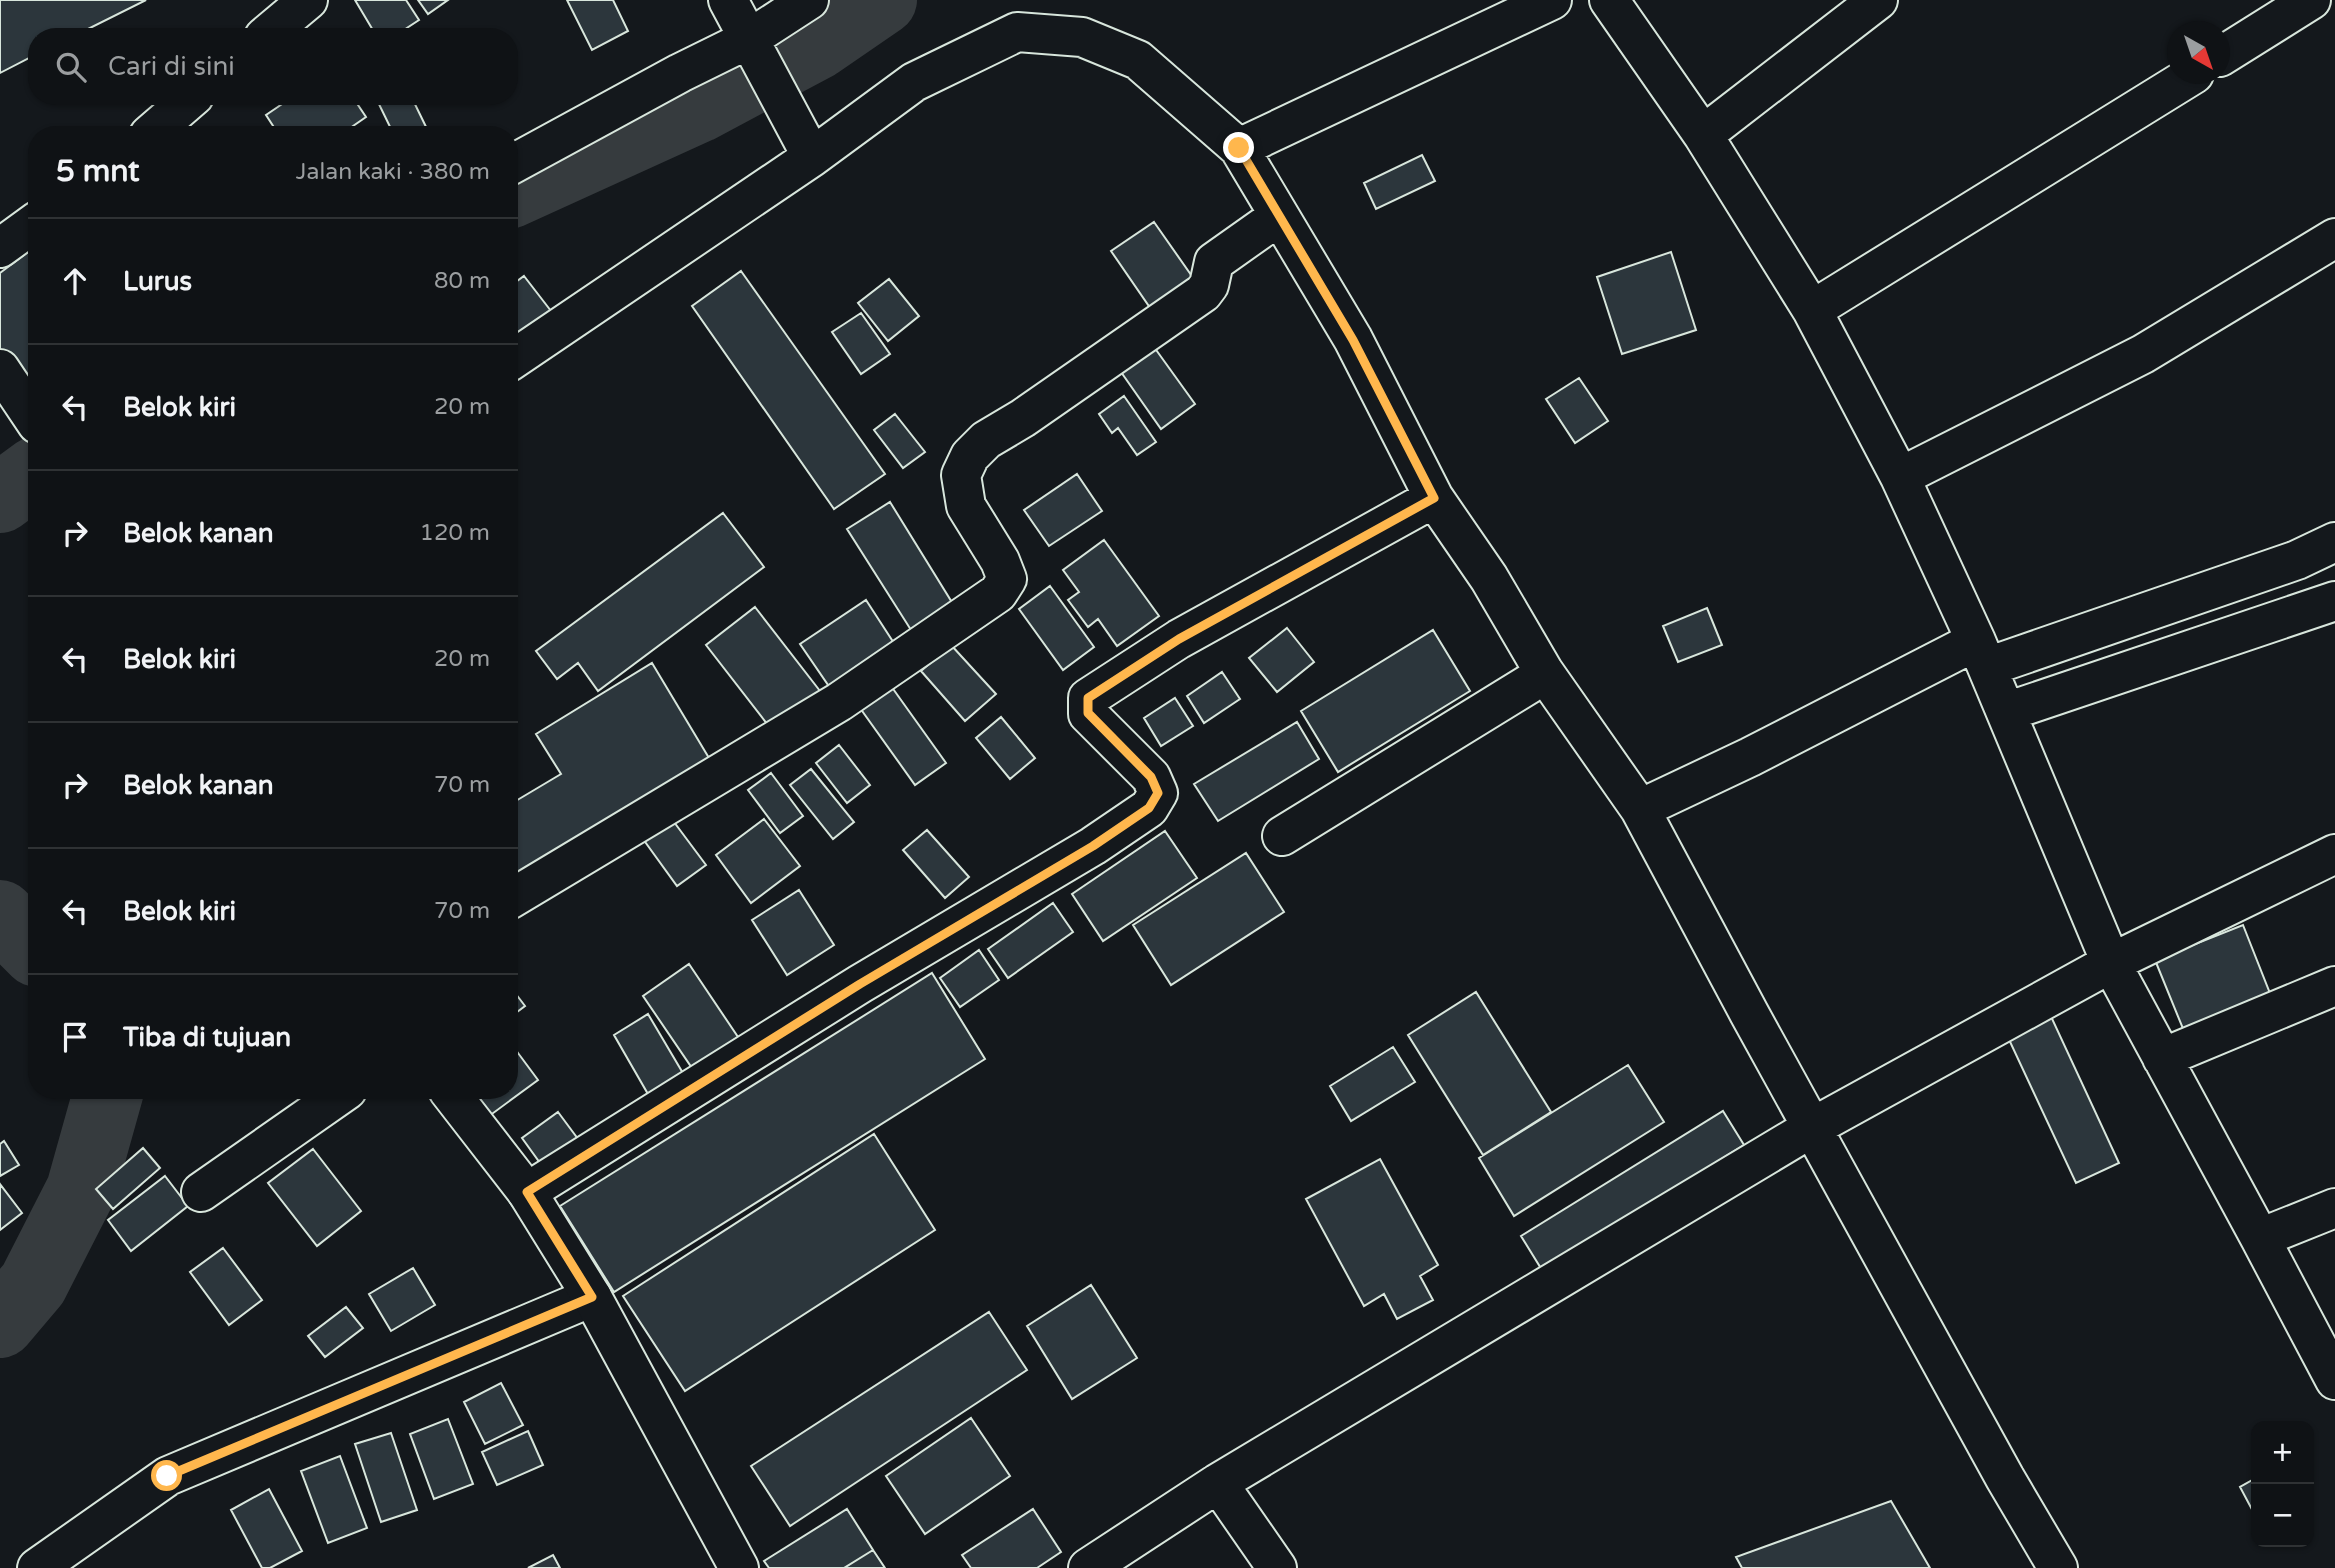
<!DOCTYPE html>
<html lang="id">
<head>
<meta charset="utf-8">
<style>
	:root { --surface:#0f1215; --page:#181b1e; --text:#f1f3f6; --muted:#9b9ea0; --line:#2f3234 }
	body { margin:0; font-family:"Varela Round",sans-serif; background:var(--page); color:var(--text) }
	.controls { position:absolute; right:21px; bottom:21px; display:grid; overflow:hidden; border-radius:14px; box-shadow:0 2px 5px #0004 }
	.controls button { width:63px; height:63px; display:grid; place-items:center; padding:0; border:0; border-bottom:2px solid var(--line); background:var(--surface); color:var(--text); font:35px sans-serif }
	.compass { position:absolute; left:2167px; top:21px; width:63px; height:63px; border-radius:50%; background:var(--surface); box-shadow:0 2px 5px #0004; rotate:140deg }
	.stop { position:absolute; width:21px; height:21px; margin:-16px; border:5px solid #ffb74d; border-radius:50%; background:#fff }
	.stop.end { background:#ffb74d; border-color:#fff; box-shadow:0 2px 7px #0008 }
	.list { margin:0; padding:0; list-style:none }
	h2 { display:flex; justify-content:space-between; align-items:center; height:91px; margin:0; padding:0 28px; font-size:30px }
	h2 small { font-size:23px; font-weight:400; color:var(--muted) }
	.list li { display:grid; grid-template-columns:46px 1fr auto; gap:21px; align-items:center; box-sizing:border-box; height:126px; padding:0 28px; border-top:2px solid var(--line) }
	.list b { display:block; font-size:26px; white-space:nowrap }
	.list em { font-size:23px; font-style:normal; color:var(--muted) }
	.icon { flex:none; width:38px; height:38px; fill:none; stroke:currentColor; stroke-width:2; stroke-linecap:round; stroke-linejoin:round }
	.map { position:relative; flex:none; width:2335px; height:1568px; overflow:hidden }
	.search { position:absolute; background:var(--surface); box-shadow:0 2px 5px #0004; left:28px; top:28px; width:490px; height:77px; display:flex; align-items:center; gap:18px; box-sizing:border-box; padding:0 24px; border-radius:28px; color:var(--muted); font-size:26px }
	.panel { position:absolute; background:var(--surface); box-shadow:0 2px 5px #0004; left:28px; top:126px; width:490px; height:973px; border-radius:28px }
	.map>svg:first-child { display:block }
</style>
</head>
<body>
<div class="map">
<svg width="2335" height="1568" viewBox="0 0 2335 1568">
	<rect width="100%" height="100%" fill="#14181c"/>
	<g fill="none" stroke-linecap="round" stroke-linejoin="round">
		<path stroke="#363b3e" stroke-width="70" d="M509,194L698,108L818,44L882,0
			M0,498L37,471
			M0,915L37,952
			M0,1323L33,1284L81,1190L109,1090"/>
	</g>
	<path fill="#2c363c" stroke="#d8e6dc" stroke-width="2" d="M0,0H146L72,37H37V54L0,73Z
		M355,0H406L419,20L393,37H377Z
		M418,0H448L428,14Z
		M567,0H613L628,31L592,50Z
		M294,96H352L366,117L340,135H279L266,115Z
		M375,96H411L429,133L426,135H394Z
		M1422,155L1435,181L1376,209L1364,183Z
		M1154,222L1196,282L1153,312L1111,251Z
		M37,245V385L30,390L0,351V273Z
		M1671,252L1696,330L1622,354L1597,277Z
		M741,271L885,474L834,509L692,306Z
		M524,276L551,311L516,337L509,327V287Z
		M889,279L919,316L888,341L858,303Z
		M861,313L890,354L861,374L832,332Z
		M1154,347L1195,404L1161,429L1121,372Z
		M1579,378L1608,421L1575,443L1546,399Z
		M1124,396L1156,442L1137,455L1118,428L1112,433L1099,414Z
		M895,414L925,452L903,468L874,430Z
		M1077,474L1102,511L1049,546L1024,510Z
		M890,502L953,604L911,630L847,529Z
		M723,513L764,567L598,691L578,663L557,679L536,651Z
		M1104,540L1159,616L1117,646L1098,619L1088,627L1068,600L1079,592L1063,570Z
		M1050,586L1094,647L1063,670L1019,609Z
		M866,600L901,654L837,698L800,644Z
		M755,607L820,691L771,729L706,645Z
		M1707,608L1722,645L1678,662L1663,626Z
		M1287,628L1314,662L1277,692L1249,658Z
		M1433,630L1470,691L1338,772L1301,711Z
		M951,645L996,694L965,721L921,671Z
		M652,663L715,768L509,893V805L561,774L536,734Z
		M1222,672L1240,699L1204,723L1187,696Z
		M891,686L946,763L915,785L860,708Z
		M1175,698L1193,726L1161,746L1144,718Z
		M1001,717L1035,758L1010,779L976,738Z
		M1297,722L1319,759L1218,821L1194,784Z
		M839,745L870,785L847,803L816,763Z
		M811,769L854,822L833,839L790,785Z
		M771,773L803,816L780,833L748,790Z
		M671,818L706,865L677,886L643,839Z
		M764,819L800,866L751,903L716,855Z
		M927,830L969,877L945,898L903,850Z
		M1165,831L1197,878L1103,941L1072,894Z
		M1246,853L1284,912L1171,985L1133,925Z
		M799,890L834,945L787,975L752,920Z
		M1053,903L1073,932L1008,978L988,949Z
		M2243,925L2273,1001L2186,1036L2155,960Z
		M979,950L999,980L960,1007L940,978Z
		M689,964L738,1037L692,1068L643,996Z
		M932,973L985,1059L614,1292L560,1206Z
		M509,985L525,1006L509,1018Z
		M1476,992L1551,1112L1483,1155L1408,1035Z
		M2048,1010L2119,1163L2076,1183L2005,1031Z
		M648,1014L687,1080L652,1101L614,1035Z
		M1393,1047L1415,1082L1351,1121L1330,1086Z
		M518,1053L538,1080L481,1122L469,1090H509V1060Z
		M1628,1065L1664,1122L1514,1216L1479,1158Z
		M1723,1111L1744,1145L1542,1270L1521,1236Z
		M558,1112L584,1147L548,1174L522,1138Z
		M874,1134L935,1230L685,1391L623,1296Z
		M4,1141L19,1165L0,1176V1144Z
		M143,1148L160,1168L113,1209L96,1189Z
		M313,1149L361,1211L317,1246L268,1183Z
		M1380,1159L1438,1265L1420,1276L1433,1300L1397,1319L1384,1294L1364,1306L1306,1199Z
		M165,1176L188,1206L131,1251L108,1220Z
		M0,1184L22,1213L0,1230Z
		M223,1248L262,1300L229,1325L190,1272Z
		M413,1268L435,1305L391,1331L369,1294Z
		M1091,1285L1137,1358L1072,1399L1027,1326Z
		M346,1307L363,1328L325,1357L308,1336Z
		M989,1312L1027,1370L790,1526L751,1466Z
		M501,1383L523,1425L485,1444L464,1402Z
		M971,1418L1010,1476L925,1534L886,1476Z
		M448,1419L473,1484L434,1499L410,1434Z
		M528,1431L543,1465L497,1485L482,1452Z
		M391,1433L417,1510L381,1522L355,1444Z
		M340,1456L367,1528L328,1543L301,1471Z
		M2256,1478V1517L2240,1487Z
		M269,1489L302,1551L270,1568H262L231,1510Z
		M1891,1501L1930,1568H1742L1736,1557Z
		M847,1509L873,1550L844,1568H769L764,1561Z
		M1033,1509L1061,1552L1037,1568H971L962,1555Z
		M873,1550L885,1568H844Z
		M553,1555L560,1568H528Z"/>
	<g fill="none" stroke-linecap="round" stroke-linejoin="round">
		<g stroke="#d8e6dc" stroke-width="42">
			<path id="minor" d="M728,0L812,157
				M1609,0L1703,135L1812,310L1900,477L1976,641L2111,963L2260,1238L2335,1380
				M264,37L308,0
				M2220,57L2311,0
				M149,135L194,96
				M1703,135L1878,0
				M1239,148L1552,0
				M509,166L680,73L749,39L809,0
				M0,248L37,221
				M1812,310L2194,74
				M509,362L812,157L914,82L1017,32L1082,37L1138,60L1239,148L1353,339L1434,498L1489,578L1544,672L1640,809L1749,1013L2005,1478L2058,1568
				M1900,477L2143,354L2335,238
				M1987,667L2297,560L2335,542
				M2006,712L2335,601
				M1640,809L1750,757L1976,641
				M1282,836L1529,684L1544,672
				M509,900L839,702L998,593L1007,579L1000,561L966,506L961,475L970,456L986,440L1023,418L1203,293L1209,285L1214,262L1279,216
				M2162,1058L2335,986
				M201,1192L347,1090
				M527,1192L860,984L1093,846L1149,808L1158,793L1151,777L1088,714V698L1179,639L1434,498
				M2260,1238L2335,1208
				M1218,1483L1277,1568
				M37,1568L168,1476L592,1297
				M1088,1568L1218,1483L1813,1127L2111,963L2335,854"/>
		</g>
		<g stroke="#d8e6dc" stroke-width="42">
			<path id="major" d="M0,369L37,424
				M448,1090L527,1192L592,1297L739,1568"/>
		</g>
		<use href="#minor" stroke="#14181c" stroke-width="38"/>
		<use href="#major" stroke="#14181c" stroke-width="38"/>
	</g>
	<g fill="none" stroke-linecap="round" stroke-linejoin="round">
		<path stroke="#ffb74d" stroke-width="9" d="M167,1476L592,1297L527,1192L860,984L1093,846L1149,808L1158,793L1151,777L1088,713V698L1179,639L1434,498L1353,340L1239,148"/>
	</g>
</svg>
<div class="controls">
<button>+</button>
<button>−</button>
</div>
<svg class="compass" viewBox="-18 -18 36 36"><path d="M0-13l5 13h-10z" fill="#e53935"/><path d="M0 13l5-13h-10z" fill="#9b9ea0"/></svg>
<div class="stop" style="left:167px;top:1476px"></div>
<div class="stop end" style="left:1239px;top:148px"></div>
<div class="search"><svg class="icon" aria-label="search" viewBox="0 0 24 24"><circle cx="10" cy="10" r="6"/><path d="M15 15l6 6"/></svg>Cari di sini</div>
<section class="panel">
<h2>5 mnt<small>Jalan kaki · 380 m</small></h2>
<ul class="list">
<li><svg class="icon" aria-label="ahead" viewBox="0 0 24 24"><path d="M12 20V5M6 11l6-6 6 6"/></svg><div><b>Lurus</b></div><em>80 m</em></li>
<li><svg class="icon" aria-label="left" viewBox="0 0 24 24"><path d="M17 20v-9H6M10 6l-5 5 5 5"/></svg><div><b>Belok kiri</b></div><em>20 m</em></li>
<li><svg class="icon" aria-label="right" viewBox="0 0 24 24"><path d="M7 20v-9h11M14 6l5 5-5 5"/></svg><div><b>Belok kanan</b></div><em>120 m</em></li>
<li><svg class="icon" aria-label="left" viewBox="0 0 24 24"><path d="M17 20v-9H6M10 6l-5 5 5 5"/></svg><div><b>Belok kiri</b></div><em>20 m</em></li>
<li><svg class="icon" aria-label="right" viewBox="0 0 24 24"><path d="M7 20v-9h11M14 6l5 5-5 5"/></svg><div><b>Belok kanan</b></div><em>70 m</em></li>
<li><svg class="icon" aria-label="left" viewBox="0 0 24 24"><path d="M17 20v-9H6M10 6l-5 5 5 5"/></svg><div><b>Belok kiri</b></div><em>70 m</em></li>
<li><svg class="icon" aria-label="arrive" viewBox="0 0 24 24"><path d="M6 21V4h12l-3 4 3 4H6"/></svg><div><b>Tiba di tujuan</b></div></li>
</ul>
</section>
</div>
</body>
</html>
